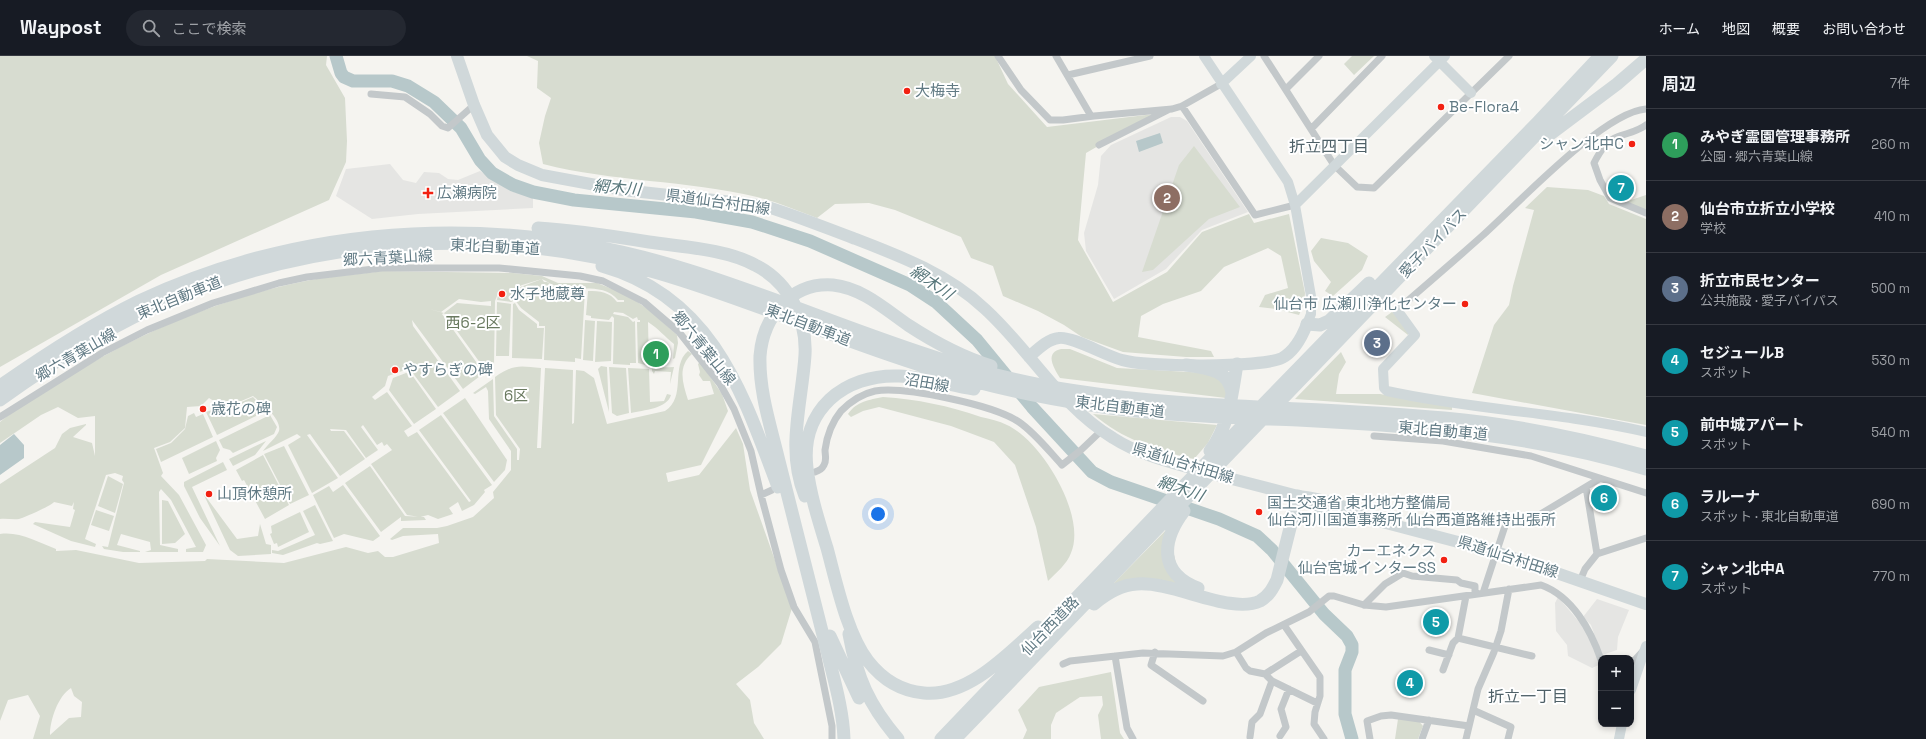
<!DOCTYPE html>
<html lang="ja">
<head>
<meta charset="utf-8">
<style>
	:root { --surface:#171b24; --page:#242831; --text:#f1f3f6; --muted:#9ea1a6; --line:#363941; --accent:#b45309 }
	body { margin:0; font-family:"Space Grotesk","Noto Sans JP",sans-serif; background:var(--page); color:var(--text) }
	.controls { position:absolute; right:12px; bottom:12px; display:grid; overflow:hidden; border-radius:8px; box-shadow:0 2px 6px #0003 }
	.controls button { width:36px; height:36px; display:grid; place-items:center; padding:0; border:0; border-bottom:1px solid var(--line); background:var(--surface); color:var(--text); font:20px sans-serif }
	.you { position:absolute; left:878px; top:458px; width:14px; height:14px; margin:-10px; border:3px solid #fff; border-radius:50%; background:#1a73e8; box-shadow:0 0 0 6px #1a73e833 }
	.badge { display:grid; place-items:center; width:26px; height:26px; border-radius:50%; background:var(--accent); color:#fff; font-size:13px; font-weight:700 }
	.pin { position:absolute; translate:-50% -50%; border:2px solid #fff; box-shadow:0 1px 4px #0006 }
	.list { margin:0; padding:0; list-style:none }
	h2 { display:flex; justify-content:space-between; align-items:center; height:52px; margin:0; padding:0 16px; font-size:17px }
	h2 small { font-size:13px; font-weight:400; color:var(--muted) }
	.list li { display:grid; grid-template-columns:26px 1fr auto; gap:12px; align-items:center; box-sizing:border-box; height:72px; padding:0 16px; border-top:1px solid var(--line) }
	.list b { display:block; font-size:15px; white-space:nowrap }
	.list p { margin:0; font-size:13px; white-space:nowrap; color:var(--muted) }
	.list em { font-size:13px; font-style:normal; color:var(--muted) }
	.icon { flex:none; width:22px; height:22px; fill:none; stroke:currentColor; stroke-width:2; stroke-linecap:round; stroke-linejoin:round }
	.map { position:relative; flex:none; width:1646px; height:683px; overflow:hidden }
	header { display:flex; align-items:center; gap:24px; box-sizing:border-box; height:56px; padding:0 20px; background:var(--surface); border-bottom:1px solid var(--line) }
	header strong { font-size:19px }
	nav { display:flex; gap:22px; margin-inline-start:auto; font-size:14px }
	.search { width:280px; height:36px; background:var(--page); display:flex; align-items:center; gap:10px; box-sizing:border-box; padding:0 14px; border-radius:22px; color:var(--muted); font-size:15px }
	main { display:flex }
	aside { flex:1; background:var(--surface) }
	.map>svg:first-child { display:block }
</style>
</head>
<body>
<header>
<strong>Waypost</strong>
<div class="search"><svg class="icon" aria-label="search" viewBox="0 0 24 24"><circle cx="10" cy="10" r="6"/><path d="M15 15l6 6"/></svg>ここで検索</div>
<nav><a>ホーム</a><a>地図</a><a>概要</a><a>お問い合わせ</a></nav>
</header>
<main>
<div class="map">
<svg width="1646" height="683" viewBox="0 0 1646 683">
	<rect width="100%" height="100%" fill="#f5f4f0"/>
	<path fill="#e5e5e3" d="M1171,61H1180L1187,65L1248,156L1202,174L1166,213L1114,243L1086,195L1084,177L1098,129L1101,100L1111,89Z
		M390,108L403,124L416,127L424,116L439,117L448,123L458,124L480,115L510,135L533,141V152L418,158L372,163L336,140L346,113Z
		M1558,541L1586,574L1601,608L1592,612L1568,600L1567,589L1556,575L1555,547Z
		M1597,543L1629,554L1618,581L1617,594L1602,599L1591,569L1583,561Z"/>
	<path fill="#d7dcd0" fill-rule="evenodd" d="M0,0H327L326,9L345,42L347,85L346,106L329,144L161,219L0,311Z
		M527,0H995L1008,28L1047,71L1154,58L1086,97L1078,184L1113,246L1167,216L1202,176L1249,158L1254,167L1289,158L1305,237L1304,248L1299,259L1276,253L1259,251L1265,239L1288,232L1281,200L1268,192L1224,211L1201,235L1163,248L1141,260L1138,281L1211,295L1214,301H1186L1123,296L1082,281L1064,269L1038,255L1003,240L993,210L971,202L961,181L895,154L869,147L835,148L817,162C797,155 777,146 757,141C686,124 613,126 543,108L539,87L545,60L551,42L537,32L538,5Z
		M1352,0H1374L1354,19L1344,8Z
		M1194,90L1240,151L1209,163L1153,214L1142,216L1179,109Z
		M1547,131L1588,134L1604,140L1609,148L1646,163V369L1472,337L1494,269L1509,249L1513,230L1534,154L1525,152Z
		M1646,139V154L1625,146Z
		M1321,182L1348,187L1368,200L1362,214L1333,240L1325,235L1331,226L1314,205L1311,195Z
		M382,215L513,217L542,220L558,227H597L615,234L636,245L649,254L677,279L678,287L675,302L673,303L674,288C665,281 658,272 648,266L649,310L638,307L637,266H640V264H638L637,261L633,263L623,257L614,256L613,258L628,261L633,266L635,265L636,307H630V309L613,308L614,262L612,260L609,264L591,262V260L586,259L588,235C600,235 610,236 617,246H624V244H618C603,226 578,236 559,231C553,230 547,225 542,223L522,229L515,233L542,223L544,226H547L557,233L585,234L581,303L575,302V306L544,304L545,270H539V266L521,252L515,244L511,246L497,244L499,235L495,245L494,309L486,315L444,257L442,258L484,317L463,333L412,264L413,270L460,335L438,351L412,316L405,314L388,320L385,330L372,341L375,344L387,336L412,370L404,375L408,381L417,376L469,446L471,445L419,374L441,359L492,429L484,434L485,436L474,449L462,455L458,446L449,452L453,458L438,463L428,459L420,461L407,459L371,408L392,394L387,388L384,390L382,386L377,389L363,369L361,371L378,394L366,402L346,374L330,373L331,375H344L365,403L340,420L310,378L307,379L338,422L312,437L288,389L301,381L297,378L263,395C267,389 277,381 279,375C282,363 261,347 253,340C234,348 228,354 209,342L201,350L187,351L185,372L170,386L154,392L163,417L161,420L179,439L206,489L203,496H186V493L196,491L171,444L161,433L159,436L160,489L178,493V496H145L151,494L150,486L121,478L117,489L140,495V496H123L104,493L102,490L108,491L124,427L122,424L123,420L115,417L106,419L85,483L96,488L95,491L71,485L33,468L35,466L70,471L75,454L73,453L74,446L72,450L54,446C51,450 23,462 19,463C13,464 6,462 0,463V428L55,392L62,378L70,372L86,368V369L73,381L92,387L95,400V360L78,362L58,351L41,359L0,387V366L11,357C41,338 71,318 102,301C163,267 232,240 301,226C327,220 355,219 382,215ZM459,243L481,246L491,245V250L457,247L444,257L429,253L441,256Z
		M497,246L511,248L509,300H496Z
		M515,247L519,254L537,268V272H544L542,303L512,302L513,248Z
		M1392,256L1397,260L1409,276L1408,279L1385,261Z
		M585,264L595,265L593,305L583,304Z
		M597,265L612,266L611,305L595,306Z
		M1061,293H1070L1117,312L1207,317L1220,323L1227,332L1226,342L1060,322C1054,312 1044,297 1061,293Z
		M688,295L692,298C677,311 683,328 688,344L714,338L710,325H703L699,319L700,316L698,308L700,306L722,338L728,355L701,409L666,417L668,426L699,419L736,372L743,388L750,434L792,552L781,588L758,611L736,628L750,644L754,667L764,683H33L40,660L28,639L8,644L0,665V478C19,475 38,486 56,493V495L76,494L139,507L205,505L207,503L284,507L346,491L368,497L378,495L385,501H393L439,487L438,478L403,480L392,484L390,483L403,472H437L447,470L473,461L494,442L493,436L511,414V395L489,363L488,335L486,331L475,338L473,337L493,323L494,360L517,393V404H519L520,393L496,359L495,321C514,308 519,310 541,312L537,392H541L545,312L573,314L572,368L574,367L576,314L584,315L594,322L607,368L665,355C687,341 670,310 688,295ZM71,632L74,640L82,646L81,661L69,662L50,679C50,664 58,640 71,632Z
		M1341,296L1346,306L1339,318L1336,338H1380L1452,351V354L1295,343Z
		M601,310L607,311L609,356L598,313Z
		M609,311L626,312L629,357L617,360L612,357Z
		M674,311L670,328L671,316L655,315L654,318L652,315V312Z
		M628,312L649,313L650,346L664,345L667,338L671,339C667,353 643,354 631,357Z
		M406,317L412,319L436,353L414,368L389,334L393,322Z
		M253,341L266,355L217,379L206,356L212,354L211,351L217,349L232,350Z
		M883,341C917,343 949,350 981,361C990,363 999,365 1007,369C1042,385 1087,460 1071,497C1067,508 1056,517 1048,525L1036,471L1015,409L994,386L951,370L879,351L863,355L851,361L848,358C857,345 869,344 883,341Z
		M465,342L507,404L505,414L494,426L443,357Z
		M194,357L196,361L203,358L213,381L161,406L156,393L171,387L185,373L188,360Z
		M1093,358L1217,369L1208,387L1194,403C1157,395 1122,383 1093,358Z
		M270,359L277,371L274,378L233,397L230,394L223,392L219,384Z
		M216,385L220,394L216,402L217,405L189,418L182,402Z
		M266,385L255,399L233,410L229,403Z
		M284,390L309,439L290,448L264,398Z
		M263,399L289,449L265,463L244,424L242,425L236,414Z
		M223,406L227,414L192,431L220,490L200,462L184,430V426Z
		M370,410L405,460L424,461L426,464L401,465V461L381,476L345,427Z
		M108,420L123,428L115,457L98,450Z
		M343,429L380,480L373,485L344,478L334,482L313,439L329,430L333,436Z
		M203,437L237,483L258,480L260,468L266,488L271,489V498L238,500L230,494Z
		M162,444L168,445L185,478L175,487L162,488Z
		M315,449L333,485L320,488L317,487L283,499L272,497V494L278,495L315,479L303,455Z
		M96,454L114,460L109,475L91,469Z
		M300,456L309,476L278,491L277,487L274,488L270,478L272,477L271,470Z
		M1168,472L1181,530L1108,533Z
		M1111,616L1120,677L1124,683H1101L1098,659L1103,649L1102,640L1080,641L1056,657L1051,669V683H1023L1027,674L1018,654L1039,631Z
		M1398,663L1418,664L1423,670L1418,683H1395Z"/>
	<path fill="#b7c8ca" d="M1160,77L1163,87L1139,96L1136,85Z
		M14,378L24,389V402L0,419V389Z"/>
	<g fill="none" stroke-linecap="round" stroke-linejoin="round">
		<path stroke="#b7c8ca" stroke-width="13" d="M336,0L341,17L344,21L353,25H392L408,30L434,46L461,72L480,104L492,117L513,129L533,136L574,144L696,156L752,166L810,185L910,229L936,246L977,284L1032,351L1092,416L1111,426L1219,463L1257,480L1272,494L1324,558L1347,580L1352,589V596L1345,614V658L1352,683"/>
		<path stroke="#c3c8ca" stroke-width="7" d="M998,0L1021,34L1050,64H1063L1094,60L1172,53L1182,50L1221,28
			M1056,0L1091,60
			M1264,0L1334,109L1357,131L1374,132L1509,0
			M1068,19L1150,0
			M1286,33L1319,0
			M371,38L405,41L430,58L442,70L448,72L474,49
			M1182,50L1255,159L1295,149
			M1646,69C1637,76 1627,77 1617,81C1606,85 1599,97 1594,107L1600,124L1610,142L1646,157
			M1311,73L1382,0
			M1099,89L1168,54
			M1397,254C1426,229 1454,205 1482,180C1516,150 1603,56 1646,53
			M0,361L102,297L147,274L213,247L279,227L307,221L382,212H499L580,220L603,225L644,246L679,276L720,328L734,353L751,395L761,439L781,514L794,551L815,586L832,670V683
			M1374,380L1443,385L1531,400L1646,437
			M815,416C820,414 822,413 824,409C827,404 825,399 825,394C827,379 832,366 841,355C851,345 861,338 875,335C904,330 994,349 1019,366C1035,377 1049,395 1062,409L1081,394L1101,375
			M761,439L772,434
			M1597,498L1646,482
			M1580,525L1585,513L1597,498L1586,431
			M1483,537L1506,467L1539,459L1599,423
			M1364,549L1385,528L1403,517L1412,520L1457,524L1461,527L1475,530V538
			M1284,569L1320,621V640L1315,656L1314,668L1324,683
			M1458,582L1532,600
			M1429,594L1449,599
			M1155,596L1151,609L1203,645
			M1236,596L1246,612L1250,615L1265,618L1272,625L1317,647
			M1115,600L1127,672L1133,683
			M1063,608L1070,605L1143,597L1223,600L1236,596L1266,577L1309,556L1329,540H1334L1364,549L1386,551L1541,529C1572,540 1591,574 1601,604
			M1631,608L1642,596
			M1443,614L1453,587L1458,582L1466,540
			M1265,618L1301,595
			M1473,654L1511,671L1508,683
			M1280,680L1286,671L1281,653L1289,633
			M1250,681L1252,666L1260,658L1272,625
			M1370,683L1367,665L1381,660L1391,659L1469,670
			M1422,683L1429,664
			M1466,683L1478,633L1494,596L1501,575L1509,533"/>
		<path stroke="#d0d8da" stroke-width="10" d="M1204,0L1288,126L1295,149L1311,240V258L1307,268
			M1434,0L1471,37
			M1221,28L1251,0
			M1295,149L1445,0
			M1397,254L1415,279L1383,313L1384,332L1387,335C1472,354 1561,356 1646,376
			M1631,634L1646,590
			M1619,683L1622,668"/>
		<path stroke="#d0d8da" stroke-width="12" d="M457,0L474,49L487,79L505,101L518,109L542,119L623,134L751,148L771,152C799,161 826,172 853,182C900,200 948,218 985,253C1030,294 1060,350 1113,382C1141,400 1174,407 1205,416C1236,424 1267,432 1298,440C1323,443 1346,449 1367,462
			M1029,301C1038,293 1048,283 1059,282C1072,280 1106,300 1122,304C1145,311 1262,312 1282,302C1295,295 1302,281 1307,268
			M1299,441C1320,454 1343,462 1367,462L1496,496L1646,548"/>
		<path stroke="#d0d8da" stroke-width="13" d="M1545,82L1617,28L1646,3
			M538,172C575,174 612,180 649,186C682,191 726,193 755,209C789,226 807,263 805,299C802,347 786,393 805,440
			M602,210C712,241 742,335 778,431
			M1307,268L1320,269L1329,265L1369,227
			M1186,309C1206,312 1229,313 1232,337
			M0,330C44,299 90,269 139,245C313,164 510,157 691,215C822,256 938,315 1076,335C1197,354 1321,350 1444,362C1512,368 1580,382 1646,400
			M974,333C949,329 924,321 899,320C844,318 800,354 807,412C810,438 819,466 827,492C836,525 847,578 868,605C882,623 901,635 924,637C968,641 1008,598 1038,571
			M0,344C56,304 114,267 178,241C328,179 502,170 658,217C751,244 840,285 933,313C982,329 1033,340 1084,348C1154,360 1227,361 1298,364C1416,370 1532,378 1646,413
			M1210,395C1229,370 1232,339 1237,308
			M1184,455C1162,484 1158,517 1198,532
			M1094,548C1107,537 1120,529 1137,528C1173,525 1231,559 1260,545C1269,540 1273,532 1277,524L1298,440
			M849,578C857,622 869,649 898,683
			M830,580L859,642
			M844,683C843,653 834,624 827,595C811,530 794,466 778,401C770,368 759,335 760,300C763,261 791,226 833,229C862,232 885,253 908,269C934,286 962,301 991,310
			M941,683L1171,443L1538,66L1600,0
			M955,683L1612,0"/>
	</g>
	<g fill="#f22112" stroke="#fff" stroke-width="1.5">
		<circle cx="907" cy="35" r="4"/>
		<circle cx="1441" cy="51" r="4"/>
		<circle cx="1632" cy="88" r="4"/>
		<path d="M426 131h4v4h4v4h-4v4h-4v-4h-4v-4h4z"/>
		<circle cx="502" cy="238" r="4"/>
		<circle cx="1465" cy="248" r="4"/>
		<circle cx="395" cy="314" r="4"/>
		<circle cx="203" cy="353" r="4"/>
		<circle cx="209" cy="438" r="4"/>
		<circle cx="1259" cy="456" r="4"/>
		<circle cx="1444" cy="504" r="4"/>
	</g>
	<g text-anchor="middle" stroke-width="4" stroke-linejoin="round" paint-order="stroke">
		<g font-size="15" fill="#617a84" stroke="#fff" text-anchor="start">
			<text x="915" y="40">大梅寺</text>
			<text x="1449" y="56">Be-Flora4</text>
			<text x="1624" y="93" text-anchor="end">シャン北中C</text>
			<text x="437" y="142">広瀬病院</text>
			<text x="510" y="243">水子地蔵尊</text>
			<text x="1457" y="253" text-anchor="end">仙台市 広瀬川浄化センター</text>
			<text x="403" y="319">やすらぎの碑</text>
			<text x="211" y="358">歳花の碑</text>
			<text x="217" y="443">山頂休憩所</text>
			<text x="1267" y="452">国土交通省 東北地方整備局<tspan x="1267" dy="17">仙台河川国道事務所 仙台西道路維持出張所</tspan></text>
			<text x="1436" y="500" text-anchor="end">カーエネクス<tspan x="1436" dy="17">仙台宮城インターSS</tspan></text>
		</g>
		<g font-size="15" fill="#617a84" stroke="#fff">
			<text transform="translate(718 146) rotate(8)" y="5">県道仙台村田線</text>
			<text transform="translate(1433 187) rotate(-46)" y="5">愛子バイパス</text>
			<text transform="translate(495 191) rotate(3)" y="5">東北自動車道</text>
			<text transform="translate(388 202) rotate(-3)" y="5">郷六青葉山線</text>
			<text transform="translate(179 242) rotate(-22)" y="5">東北自動車道</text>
			<text transform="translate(808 269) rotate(21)" y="5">東北自動車道</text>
			<text transform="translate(704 292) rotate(51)" y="5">郷六青葉山線</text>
			<text transform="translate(76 299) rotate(-30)" y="5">郷六青葉山線</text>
			<text transform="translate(927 327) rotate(10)" y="5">沼田線</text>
			<text transform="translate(1120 351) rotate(7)" y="5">東北自動車道</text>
			<text transform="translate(1443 375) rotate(5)" y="5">東北自動車道</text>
			<text transform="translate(1183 407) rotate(17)" y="5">県道仙台村田線</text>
			<text transform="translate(1508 501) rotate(18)" y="5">県道仙台村田線</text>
			<text transform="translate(1050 570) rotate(-46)" y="5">仙台西道路</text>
		</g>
		<g font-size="15" fill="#6a7a60" stroke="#fff">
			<text x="473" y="272">西6-2区</text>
			<text x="516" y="345">6区</text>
		</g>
		<g font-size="16" fill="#4f6168" stroke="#fff">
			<text x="1329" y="96">折立四丁目</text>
			<text x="1528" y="646">折立一丁目</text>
		</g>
		<g font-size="16" font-style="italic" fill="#58777b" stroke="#fff">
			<text transform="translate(617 131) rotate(5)" y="6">網木川</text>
			<text transform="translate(932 226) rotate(34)" y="6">網木川</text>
			<text transform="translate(1181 432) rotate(19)" y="6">網木川</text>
		</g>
	</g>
</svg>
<div class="controls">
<button>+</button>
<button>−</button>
</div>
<div class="you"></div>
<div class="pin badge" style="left:656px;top:298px;background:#2e9e5b">1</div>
<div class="pin badge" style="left:1167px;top:142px;background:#8d6e63">2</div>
<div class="pin badge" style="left:1377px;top:287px;background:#5c6f8a">3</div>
<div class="pin badge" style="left:1410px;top:627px;background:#0f9aa8">4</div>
<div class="pin badge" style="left:1436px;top:566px;background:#0f9aa8">5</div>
<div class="pin badge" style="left:1604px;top:442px;background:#0f9aa8">6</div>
<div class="pin badge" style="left:1621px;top:132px;background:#0f9aa8">7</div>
</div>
<aside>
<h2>周辺<small>7件</small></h2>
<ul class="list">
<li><span class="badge" style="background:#2e9e5b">1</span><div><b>みやぎ霊園管理事務所</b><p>公園 · 郷六青葉山線</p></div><em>260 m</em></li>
<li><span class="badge" style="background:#8d6e63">2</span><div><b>仙台市立折立小学校</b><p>学校</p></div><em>410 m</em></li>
<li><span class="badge" style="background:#5c6f8a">3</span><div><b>折立市民センター</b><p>公共施設 · 愛子バイパス</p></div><em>500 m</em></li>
<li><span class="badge" style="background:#0f9aa8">4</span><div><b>セジュールB</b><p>スポット</p></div><em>530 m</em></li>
<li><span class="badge" style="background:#0f9aa8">5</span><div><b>前中城アパート</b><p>スポット</p></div><em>540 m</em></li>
<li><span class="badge" style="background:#0f9aa8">6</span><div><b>ラルーナ</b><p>スポット · 東北自動車道</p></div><em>690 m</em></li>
<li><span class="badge" style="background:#0f9aa8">7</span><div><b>シャン北中A</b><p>スポット</p></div><em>770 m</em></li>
</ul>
</aside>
</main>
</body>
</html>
